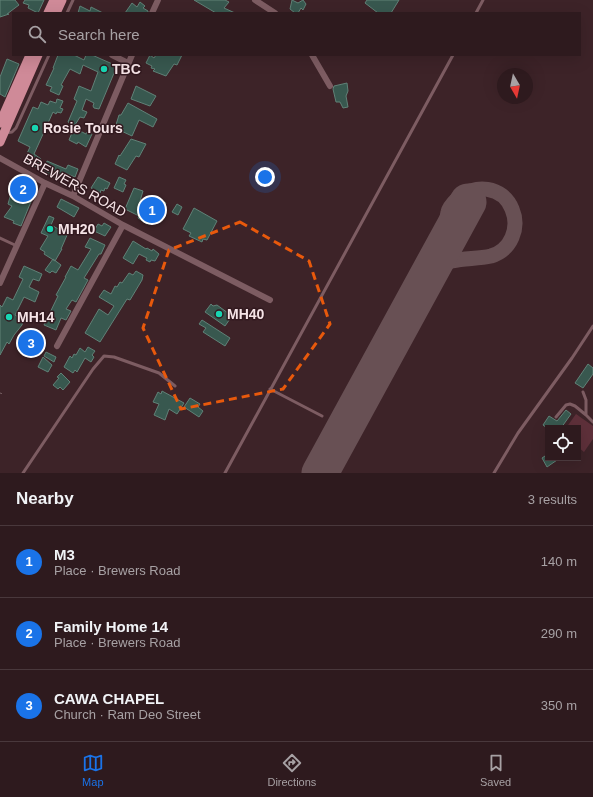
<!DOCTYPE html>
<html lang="en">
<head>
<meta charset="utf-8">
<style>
	:root { --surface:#2e1a1e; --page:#3a272b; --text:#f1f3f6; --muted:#a7a1a4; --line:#49383c; --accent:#1a73e8 }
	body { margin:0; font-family:Helvetica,sans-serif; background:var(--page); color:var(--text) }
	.controls { position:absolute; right:12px; bottom:12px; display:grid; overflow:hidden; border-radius:0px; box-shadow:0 4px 16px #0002 }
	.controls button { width:36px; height:36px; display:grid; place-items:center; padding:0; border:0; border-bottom:1px solid var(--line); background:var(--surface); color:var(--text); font:20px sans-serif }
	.compass { position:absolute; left:497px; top:68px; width:36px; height:36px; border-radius:50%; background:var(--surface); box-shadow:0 4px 16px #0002; rotate:171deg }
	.you { position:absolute; left:265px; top:177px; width:14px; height:14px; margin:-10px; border:3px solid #fff; border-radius:50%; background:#1a73e8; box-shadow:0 0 0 6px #1a73e833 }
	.badge { display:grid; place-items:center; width:26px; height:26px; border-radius:50%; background:var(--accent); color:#fff; font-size:13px; font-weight:700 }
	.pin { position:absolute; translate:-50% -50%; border:2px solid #fff; box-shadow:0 1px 4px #0006 }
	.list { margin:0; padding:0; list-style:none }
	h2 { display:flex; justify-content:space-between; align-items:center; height:52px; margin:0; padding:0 16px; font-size:17px }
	h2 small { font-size:13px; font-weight:400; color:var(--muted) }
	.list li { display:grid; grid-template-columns:26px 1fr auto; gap:12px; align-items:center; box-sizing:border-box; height:72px; padding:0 16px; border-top:1px solid var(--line) }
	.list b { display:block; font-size:15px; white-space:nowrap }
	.list p { margin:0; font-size:13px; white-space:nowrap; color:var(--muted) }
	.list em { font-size:13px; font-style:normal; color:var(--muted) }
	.icon { flex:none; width:22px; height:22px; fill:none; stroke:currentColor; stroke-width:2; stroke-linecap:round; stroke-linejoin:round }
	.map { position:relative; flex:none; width:593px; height:473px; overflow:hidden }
	.search { position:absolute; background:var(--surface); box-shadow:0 4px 16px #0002; left:12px; right:12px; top:12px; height:44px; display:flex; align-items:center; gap:10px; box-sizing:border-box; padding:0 14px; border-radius:0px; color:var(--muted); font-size:15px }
	.sheet { height:268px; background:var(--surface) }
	nav { display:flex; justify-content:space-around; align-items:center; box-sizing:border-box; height:56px; border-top:1px solid var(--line); background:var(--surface); font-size:11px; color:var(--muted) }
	nav a { display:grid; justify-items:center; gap:2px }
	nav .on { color:var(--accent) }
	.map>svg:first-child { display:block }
</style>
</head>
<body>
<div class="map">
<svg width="593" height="473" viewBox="0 0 593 473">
	<rect width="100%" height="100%" fill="#3d2328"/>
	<path fill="#5e303a" d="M576,414L593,426V439L584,452L578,447V428H566Z"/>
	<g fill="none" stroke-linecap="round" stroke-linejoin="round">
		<path stroke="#685054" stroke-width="15" d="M428,275C435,270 443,263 452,261C465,258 478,259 491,256C511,250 520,228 512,209C503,186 474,183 457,199C453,203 449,207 448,212C446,220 448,228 450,236"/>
		<path stroke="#685054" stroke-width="37" d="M320,473L468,202"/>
	</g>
	<path fill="#38584f" stroke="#608177" d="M0,0H15L19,5L7,14H9L0,17Z
		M25,0H44L38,13L28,8L29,5L23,3Z
		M194,0H225L229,2L224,8L235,13H216Z
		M292,0L298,3L303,0L306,4L303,10L301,8L298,13H295L290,9Z
		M367,0H399L391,13H378L365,3Z
		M140,2L145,6L143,8L148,11V13H125L132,3L137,7Z
		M80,6L90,11L91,7L103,13H78Z
		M58,55H74L84,60L86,55H92L117,66L99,109L94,108L93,106L94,103L86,99L82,110L87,112L84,118L80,117L75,125L68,122L77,101L74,99L79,86L91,91L98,72L83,65L80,74L70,69L61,85L63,86L59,95L50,91L52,87L46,85L54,68H53Z
		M150,55L154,58L156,55H182L177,65L174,64L166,76L153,71L155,69L151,68L152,66L146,63Z
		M7,59L19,64L5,97L0,94V77Z
		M347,83L348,91L346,96L348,107L343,108L340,102H336L333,89L334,86Z
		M136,86L156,96L150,106L131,99Z
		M57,99L63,101L60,108L63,109L61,113L57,112L56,114L53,112L34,154L41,159L37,167L30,165L31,163L24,160L30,147L18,141L33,107L38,109L41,102L48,105L50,101L56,103Z
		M128,103L157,119L153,127L139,120L132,136L115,128L119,115H121Z
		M74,128L86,134L87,132L92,134L86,147L78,142L77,144L69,140Z
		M131,139L146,144L139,157L136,156L127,170L115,164L119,155L120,156Z
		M47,161L66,169L68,165L78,169L75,177L62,172L59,179L44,173Z
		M98,177L110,183L107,189L105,188L104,191L101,190L100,193L91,188Z
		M119,177L126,180L124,184L126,185L123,192L114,188Z
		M23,179L35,185L34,188L37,190L33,199H32L21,226L13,223L14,221L4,217L12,206L8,204L12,190L10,189L12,185L17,186Z
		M134,188L143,191L140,201L147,206L151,199L156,202L158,199L166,203L158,216L160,217L157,222L152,220L147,224L138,218L139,216L125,209Z
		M61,199L79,208L74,217L57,207Z
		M177,204L182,207L178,215L172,212Z
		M194,208L217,221L207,240L203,239L202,242L189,236L191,233L183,229Z
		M49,216L54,218L51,225L62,231L65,224L71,226L61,249H62L55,261L44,254L45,252L40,249L48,236L41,233Z
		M104,223L111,227L105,236L94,231L98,224L102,226Z
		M90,238L105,245L101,254H99L84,278L88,280L76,302L72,300L66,309L71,311L66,320L61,318L56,330L44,325L58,296L56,295L66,277H65L71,266L78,270L91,249L85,247Z
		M133,241L146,249L147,248L152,251L153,249L159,254L155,261L151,260L150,262L146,260L147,258L139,254L133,264L123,258Z
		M53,259L61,265L56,273L52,271L50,273L45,270Z
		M24,266L42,274L39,281L33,279L29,287L39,292L35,302L24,297L15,315L23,320L22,325L14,335L9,344L7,342L0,355V305L2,307L7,297L13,300L23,279L19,277Z
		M136,271L143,275L142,280L130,300L127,299L100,342L85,333L99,309L108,315L114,306L99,297L104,290L111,294L115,286L117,287L120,282L122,283L129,273L133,275Z
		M211,304L213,306L217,305L232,316L225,326L205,312Z
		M202,320L230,338L225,346L203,332L206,328L199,324Z
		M33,330L43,338L30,356L19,349Z
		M88,347L95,351L92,355L94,357L91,362L85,358L77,372L75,370L73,373L64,367L70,356L72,358L74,354L76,355L80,348L85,352Z
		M46,352L56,357L54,362L44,356Z
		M43,357L52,365L48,372L38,367Z
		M588,364L593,368V374L583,388L575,383Z
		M61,373L70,382L63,390L60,387L58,389L53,385L59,378L57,377Z
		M162,391L184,403L177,414L169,409L165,420L154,415L159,404L153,402L158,392L161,394Z
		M190,398L200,404L198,407L203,411L199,417L184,407Z
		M566,410L571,414L561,428H547L543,425L549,416L557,421Z
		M548,454V458H560L547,467L542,458Z"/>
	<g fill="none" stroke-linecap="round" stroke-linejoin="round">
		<path stroke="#7a6367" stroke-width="1" stroke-dasharray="2 3" stroke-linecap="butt" d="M0,393L3,394"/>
		<path stroke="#7d5c62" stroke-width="3" d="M67,13L73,0
			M476,13L483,0
			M5,133L12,132L16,128L49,55
			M0,238L17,246
			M270,389L322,416
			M583,392L586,400V415L593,422
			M556,417L566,405L570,404L575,406L586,415
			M23,473L93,369L104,356L114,357L159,373L175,386
			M225,473L453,55
			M494,473L518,433L572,358L593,326"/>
		<path stroke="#7d5c62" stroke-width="6" d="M255,0L275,13
			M152,13L158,0
			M112,55L128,63
			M312,55L330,86
			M0,158L45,183L73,196L123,225L270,300
			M73,196L132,55
			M0,283L45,183
			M57,346L123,225"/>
		<path stroke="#cf8a98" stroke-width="9" d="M48,13L54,0
			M56,13L62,0
			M0,123L30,55
			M0,142L38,55"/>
	</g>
	<path fill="none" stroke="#e8590c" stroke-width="3" stroke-dasharray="8 5" stroke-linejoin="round" d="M240,222L309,261L330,324L283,389L181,409L143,328L169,250Z"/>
	<g fill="#18d5b2" stroke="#32191f" stroke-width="1.5">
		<circle cx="104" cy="69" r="4"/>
		<circle cx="35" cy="128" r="4"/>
		<circle cx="50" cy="229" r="4"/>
		<circle cx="219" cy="314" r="4"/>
		<circle cx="9" cy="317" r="4"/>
	</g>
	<g text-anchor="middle" stroke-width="3" stroke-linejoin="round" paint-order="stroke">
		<g font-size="14" font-weight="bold" fill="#f5e3e6" stroke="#32191f" text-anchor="start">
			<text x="112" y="74">TBC</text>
			<text x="43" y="133">Rosie Tours</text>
			<text x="58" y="234">MH20</text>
			<text x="227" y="319">MH40</text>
			<text x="17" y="322">MH14</text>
		</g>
		<g font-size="14" fill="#f5e3e6" stroke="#32191f">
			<text transform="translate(75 185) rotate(29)" y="5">BREWERS ROAD</text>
		</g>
	</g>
</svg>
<div class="controls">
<button><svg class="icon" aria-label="locate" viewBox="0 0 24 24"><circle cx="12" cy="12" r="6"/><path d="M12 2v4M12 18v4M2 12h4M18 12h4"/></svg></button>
</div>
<svg class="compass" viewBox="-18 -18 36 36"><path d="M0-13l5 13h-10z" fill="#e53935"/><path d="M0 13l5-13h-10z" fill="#a7a1a4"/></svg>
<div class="you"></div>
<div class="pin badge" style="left:152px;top:210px">1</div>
<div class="pin badge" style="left:23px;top:189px">2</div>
<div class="pin badge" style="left:31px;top:343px">3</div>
<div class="search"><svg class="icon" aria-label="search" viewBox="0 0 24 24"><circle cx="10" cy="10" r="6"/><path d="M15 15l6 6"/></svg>Search here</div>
</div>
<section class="sheet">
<h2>Nearby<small>3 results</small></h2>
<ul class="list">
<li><span class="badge">1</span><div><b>M3</b><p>Place · Brewers Road</p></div><em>140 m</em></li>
<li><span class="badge">2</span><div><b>Family Home 14</b><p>Place · Brewers Road</p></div><em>290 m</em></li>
<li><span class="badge">3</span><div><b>CAWA CHAPEL</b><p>Church · Ram Deo Street</p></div><em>350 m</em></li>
</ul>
</section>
<nav>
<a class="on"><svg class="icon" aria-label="map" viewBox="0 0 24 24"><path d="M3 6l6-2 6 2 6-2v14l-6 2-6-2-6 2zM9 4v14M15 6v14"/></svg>Map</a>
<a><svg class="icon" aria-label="directions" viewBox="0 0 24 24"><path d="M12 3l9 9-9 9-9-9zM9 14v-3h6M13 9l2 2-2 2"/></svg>Directions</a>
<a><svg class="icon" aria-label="saved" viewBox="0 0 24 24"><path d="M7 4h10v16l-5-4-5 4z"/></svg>Saved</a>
</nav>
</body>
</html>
